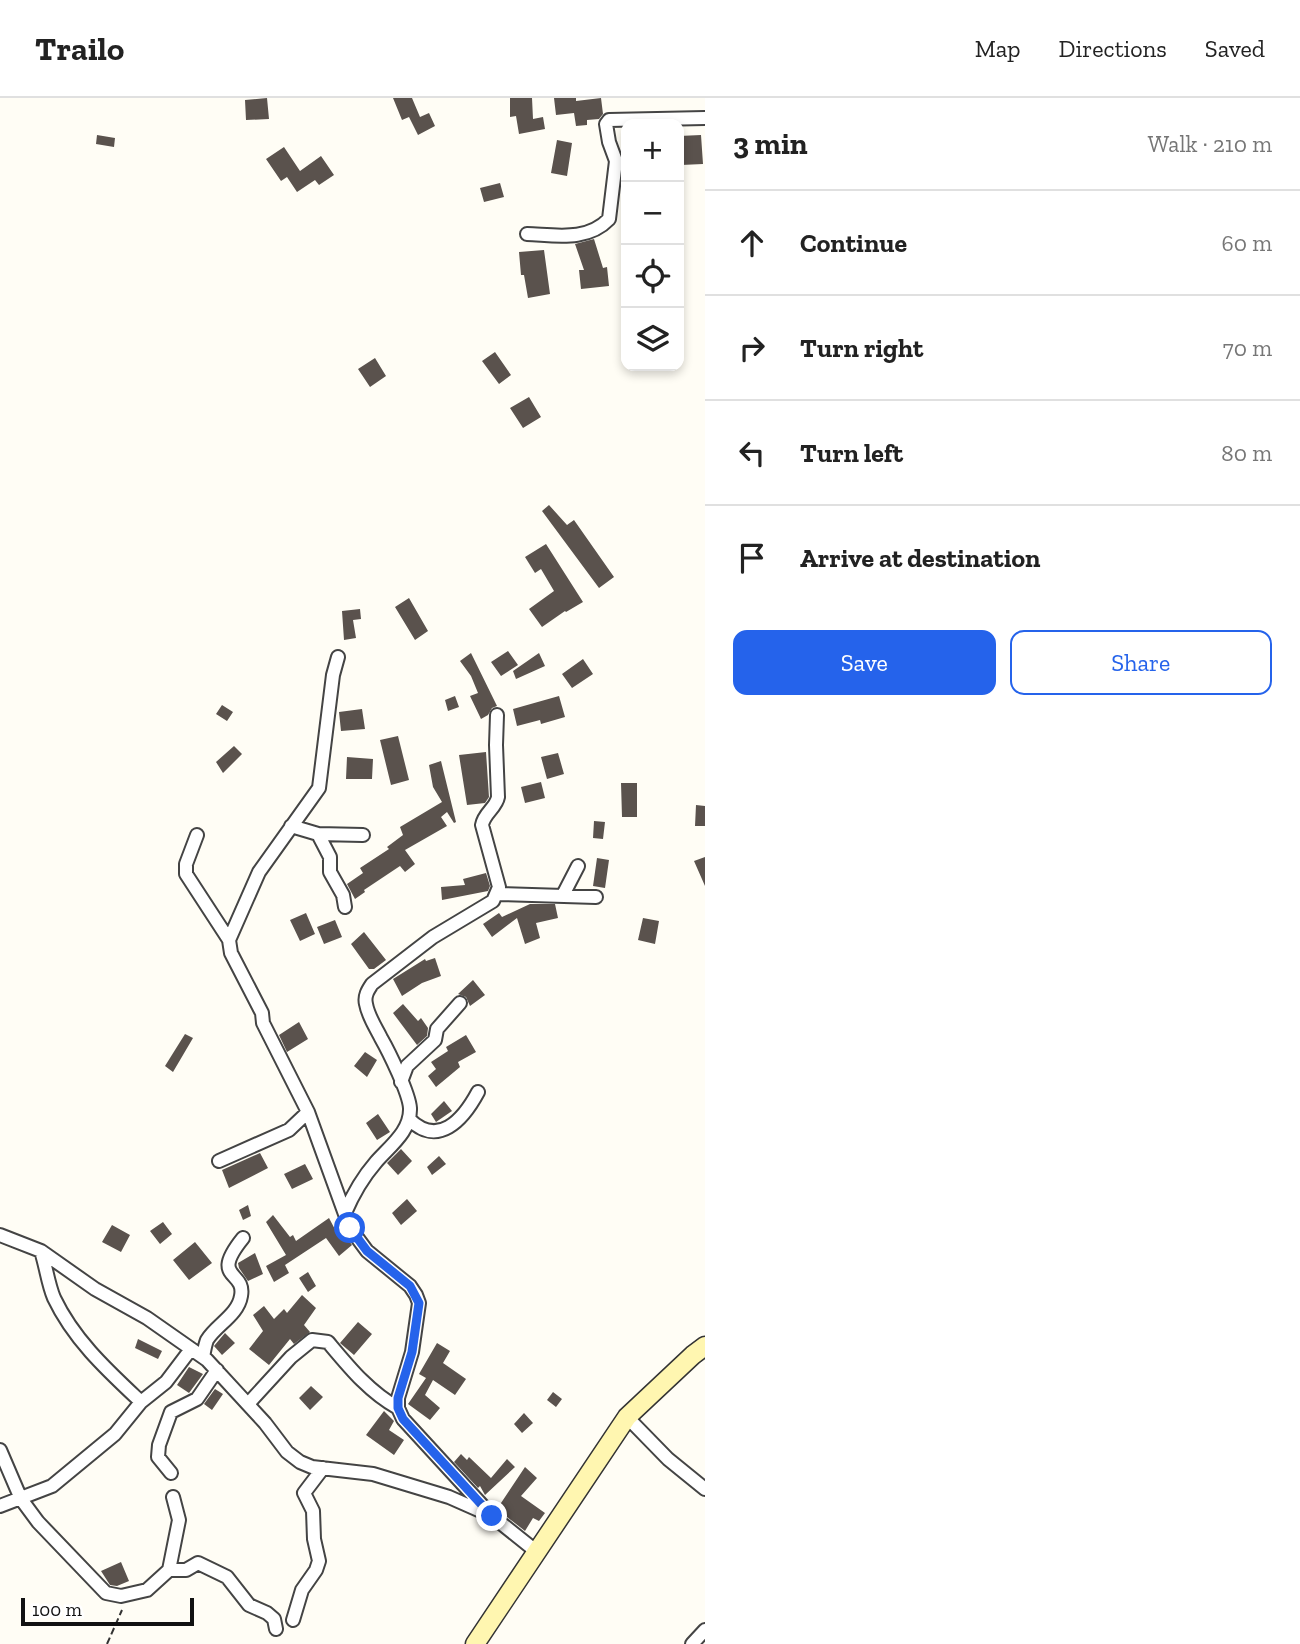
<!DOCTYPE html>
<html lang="en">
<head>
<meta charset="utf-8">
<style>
	:root { --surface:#fff; --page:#f6f6f6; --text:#222; --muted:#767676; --line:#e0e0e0; --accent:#2563eb }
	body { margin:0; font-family:"Zilla Slab",serif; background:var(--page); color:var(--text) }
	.controls { position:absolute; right:21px; top:21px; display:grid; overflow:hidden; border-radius:14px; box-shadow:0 4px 10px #0003 }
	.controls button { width:63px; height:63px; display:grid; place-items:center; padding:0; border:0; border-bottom:2px solid var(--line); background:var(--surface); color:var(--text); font:35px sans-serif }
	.scale { position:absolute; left:21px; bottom:18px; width:173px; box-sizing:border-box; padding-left:7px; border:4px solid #111; border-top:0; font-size:19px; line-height:24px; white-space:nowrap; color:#111; -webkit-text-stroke:5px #fff; paint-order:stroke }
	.stop { position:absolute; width:21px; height:21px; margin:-16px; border:5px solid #2563eb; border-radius:50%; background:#fff }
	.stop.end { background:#2563eb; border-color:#fff; box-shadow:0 2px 7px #0008 }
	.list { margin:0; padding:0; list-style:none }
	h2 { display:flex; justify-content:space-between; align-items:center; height:91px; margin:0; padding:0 28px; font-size:30px }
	h2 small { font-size:23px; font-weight:400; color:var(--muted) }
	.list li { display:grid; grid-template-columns:46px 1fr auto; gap:21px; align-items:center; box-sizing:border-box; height:105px; padding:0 28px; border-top:2px solid var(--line) }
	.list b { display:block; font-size:26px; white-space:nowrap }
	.list em { font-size:23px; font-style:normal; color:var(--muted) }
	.actions { display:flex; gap:14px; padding:21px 28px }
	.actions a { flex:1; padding:16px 0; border:2px solid var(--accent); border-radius:14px; text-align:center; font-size:24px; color:var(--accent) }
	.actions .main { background:var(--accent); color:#fff }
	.icon { flex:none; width:38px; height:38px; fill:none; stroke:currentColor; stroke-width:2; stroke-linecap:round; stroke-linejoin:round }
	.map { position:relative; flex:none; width:705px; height:1546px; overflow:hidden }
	header { display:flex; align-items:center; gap:42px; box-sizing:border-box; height:98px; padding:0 35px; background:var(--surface); border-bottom:2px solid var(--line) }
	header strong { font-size:33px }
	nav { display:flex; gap:38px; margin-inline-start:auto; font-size:24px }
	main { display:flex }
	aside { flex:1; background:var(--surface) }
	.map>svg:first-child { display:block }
</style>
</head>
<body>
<header>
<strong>Trailo</strong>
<nav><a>Map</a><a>Directions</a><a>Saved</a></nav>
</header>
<main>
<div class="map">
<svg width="705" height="1546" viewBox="0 0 705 1546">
	<rect width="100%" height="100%" fill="#fffdf5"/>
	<path fill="#5a524d" d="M267,0L269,21L246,22L245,2Z
		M393,0H412L420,19L429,15L435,28L418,37L409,19L402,22Z
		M510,0H532L533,21L543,19L545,31L519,36L516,18L510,19Z
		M554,0H576V3L601,0L603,16L599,21L587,22V27L576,28L574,15L556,17Z
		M97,37L115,40L114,49L96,46Z
		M701,37L703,66L681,67L679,38Z
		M557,42L572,45L567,78L551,75Z
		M284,49L300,73L321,58L334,77L319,87L315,82L297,94L287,79L281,83L266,61Z
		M500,85L504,99L484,104L480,90Z
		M594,141L603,170L607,169L609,188L581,191L579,172H584L575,146Z
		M544,152L550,196L528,200L524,177H521L519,154Z
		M495,254L511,277L499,286L482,263Z
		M375,260L386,278L370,289L358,271Z
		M529,299L541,319L523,330L510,310Z
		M549,407L567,427L574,422L614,479L599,490L542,413Z
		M546,446L583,504L566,514L565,513L542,529L529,511L554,493L541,471L535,475L525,459Z
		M409,500L428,533L415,542L395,509Z
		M360,511L361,521L353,522L356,540L344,542L342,513Z
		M508,553L518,567L501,578L491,564Z
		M471,555L497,608L492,610L488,617L481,621L470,598L478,595L471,578L460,563Z
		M539,555L545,568L516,581L513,573Z
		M583,561L593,576L572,590L562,576Z
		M455,598L459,609L448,613L445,602Z
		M559,598L565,619L541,626L540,622L517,628L513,611Z
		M222,607L233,614L227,623L216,616Z
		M362,611L365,631L341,633L339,614Z
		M398,638L409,682L391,687L380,642Z
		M234,648L242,656L223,675L216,664Z
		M486,654L489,699L485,705L467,707L459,657Z
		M558,655L564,676L547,681L541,659Z
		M347,659L373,661L372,681H346Z
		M441,663L456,724L454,725L447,714L441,719L447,728L405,752L415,766L405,774L400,768L364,792L365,794L355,801L347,786L363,775L360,770L389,751L387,749L403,737L400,729L442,704L433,689L429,667Z
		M541,684L545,700L525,705L521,689Z
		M621,685H637V719H622Z
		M696,707L705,708V728H695Z
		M594,723L605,724L603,741L593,740Z
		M705,759V788L694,763Z
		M597,760L609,762L605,790L593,788Z
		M486,775L490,788L488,793L442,802L441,789L465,787L463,781Z
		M530,806H555L558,820L536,825L540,840L525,846L517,820L492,839L483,826L499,815L502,819Z
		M306,815L315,836L300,843L290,822Z
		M643,820L659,823L655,846L638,842Z
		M335,822L342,839L324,846L317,829Z
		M364,834L386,862L374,871H369L351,846Z
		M435,860L441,878L422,885L402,898L393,881L425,861L426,863Z
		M473,882L485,897L470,908L466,899L458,896Z
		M403,906L418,923L421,920L428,930L427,938L417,947L393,915Z
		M299,924L308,941L287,954L279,937Z
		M185,936L193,940L173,974L165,968Z
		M466,937L476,954L458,964L460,969L436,989L428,978L436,971L431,964L448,953L446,949Z
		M365,954L377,962L367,979L354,968Z
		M444,1003L452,1013L436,1024L431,1016Z
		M378,1016L390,1034L377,1042L366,1025Z
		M401,1051L412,1063L398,1077L387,1065Z
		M260,1055L268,1070L229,1090L222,1072Z
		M439,1058L446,1066L432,1077L427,1069Z
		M305,1066L313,1081L292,1091L284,1076Z
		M407,1101L417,1113L401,1127L392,1115Z
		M248,1107L251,1118L243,1122L239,1112Z
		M273,1117L290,1139L293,1137L296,1143L329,1120L339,1139L344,1136L352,1147L339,1158L326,1140L285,1167L289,1175L274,1184L266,1168L286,1157L266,1124Z
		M163,1124L172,1136L160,1146L150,1133Z
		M112,1127L130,1137L121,1154L102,1144Z
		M195,1144L212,1165L189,1182L173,1162Z
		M255,1155L263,1176L248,1183L239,1170L238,1165Z
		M308,1174L316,1188L308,1194L299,1180Z
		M302,1197L316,1210L304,1227L310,1234L294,1246L290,1241L269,1267L249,1251L263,1233L253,1217L264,1208L274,1221L284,1211L287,1215Z
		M358,1224L372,1236L354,1257L340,1245Z
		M225,1235L235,1245L222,1257L214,1248Z
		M138,1241L162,1253L158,1261L135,1250Z
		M437,1245L450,1253L443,1265L466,1281L455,1297L433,1282L425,1297L440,1310L430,1322L408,1306L426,1280L419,1276Z
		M189,1269L203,1276L189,1295L177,1287Z
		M311,1288L323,1299L310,1312L299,1300Z
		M215,1291L223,1296L212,1312L204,1306Z
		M553,1294L562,1301L556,1309L547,1302Z
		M384,1313L394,1323L389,1332L404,1342L394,1357L366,1337Z
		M524,1315L533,1325L522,1335L514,1326Z
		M461,1356L467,1362L469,1359L491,1380L507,1361L515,1369L485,1397L480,1388L478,1390L454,1364Z
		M525,1369L537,1380L521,1398L545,1415L539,1423L533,1420L525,1433L497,1411Z
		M121,1464L129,1483L117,1488L110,1487L101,1473Z"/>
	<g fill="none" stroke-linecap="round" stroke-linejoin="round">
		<g stroke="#444" stroke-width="16">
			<path id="street" d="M527,136C555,137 587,144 609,121L616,63L609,44L606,26L609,22L705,20
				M338,559L333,577L319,690L259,774L229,842L231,855L262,915L263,925L308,1014L350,1130L367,1153L410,1188L416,1197L419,1205L412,1254L398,1300V1310L403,1321L492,1418
				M291,728L318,736L363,737
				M318,736L330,759V774L343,797L345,809
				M197,737L186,766V776L229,842
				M498,796L596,799
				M563,797L578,768
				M401,984L407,968L435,942L437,931L460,905
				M409,1021C438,1050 463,1022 478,994
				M219,1063L289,1032L308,1014
				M345,1115C353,1096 363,1079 376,1064C390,1048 411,1033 410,1010C409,995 389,954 381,940C376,930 368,918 366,906C364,898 368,892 372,886L433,839L493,803L499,789L482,727C484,715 496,710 498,699L496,647L497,617
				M0,1137L41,1153L95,1191L147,1220L207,1262L265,1325L287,1354L300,1364L312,1369L373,1376L449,1399L492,1418L537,1454
				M41,1153C46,1168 48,1186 54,1200C74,1242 107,1272 141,1304
				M203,1259C204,1254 205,1247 207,1242C216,1227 238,1217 241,1198C246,1172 209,1182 243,1140
				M248,1306L291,1259L312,1242L328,1244C349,1269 369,1294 398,1310
				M627,1319L668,1361L705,1391
				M0,1352L21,1401L38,1424L106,1495L121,1498L147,1492L169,1472H186L198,1465L227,1479L249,1507L267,1515L274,1521L276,1531
				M171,1375L158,1359L159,1347L171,1314L197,1301L217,1272
				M0,1408L52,1388L115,1336L141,1304L166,1284L191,1251
				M169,1472L179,1422L173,1399
				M293,1522L302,1492L316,1472L319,1463L314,1441L313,1413L304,1395L323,1370
				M692,1546L705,1532"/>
		</g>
		<g stroke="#333" stroke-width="21">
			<path id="secondary" d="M475,1546L627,1319L693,1257L705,1248"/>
		</g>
		<path stroke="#333" stroke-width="2" stroke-dasharray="7 3.5" stroke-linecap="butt" d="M107,1546L122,1512"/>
		<use href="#street" stroke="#fff" stroke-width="12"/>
		<use href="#secondary" stroke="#fff6b0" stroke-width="18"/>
	</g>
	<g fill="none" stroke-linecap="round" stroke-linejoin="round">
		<path stroke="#2563eb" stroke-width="9" d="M350,1130L367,1153L410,1188L419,1205L412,1254L398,1300V1310L403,1321L492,1418"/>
	</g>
</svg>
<div class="controls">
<button>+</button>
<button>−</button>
<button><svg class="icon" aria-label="locate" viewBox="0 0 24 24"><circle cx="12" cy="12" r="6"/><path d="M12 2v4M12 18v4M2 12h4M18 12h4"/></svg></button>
<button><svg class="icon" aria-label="layers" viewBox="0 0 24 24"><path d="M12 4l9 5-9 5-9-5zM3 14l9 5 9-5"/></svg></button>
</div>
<div class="scale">100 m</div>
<div class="stop" style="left:350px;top:1130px"></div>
<div class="stop end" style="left:492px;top:1418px"></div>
</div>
<aside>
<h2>3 min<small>Walk · 210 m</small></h2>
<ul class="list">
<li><svg class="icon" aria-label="ahead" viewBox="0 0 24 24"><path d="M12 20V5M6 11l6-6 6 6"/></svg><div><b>Continue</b></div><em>60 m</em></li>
<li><svg class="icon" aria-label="right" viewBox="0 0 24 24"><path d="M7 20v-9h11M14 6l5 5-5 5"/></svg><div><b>Turn right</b></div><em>70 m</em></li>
<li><svg class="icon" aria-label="left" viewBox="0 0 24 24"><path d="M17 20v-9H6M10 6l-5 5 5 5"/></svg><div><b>Turn left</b></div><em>80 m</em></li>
<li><svg class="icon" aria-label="arrive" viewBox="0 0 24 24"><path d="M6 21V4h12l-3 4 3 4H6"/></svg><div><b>Arrive at destination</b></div></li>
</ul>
<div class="actions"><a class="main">Save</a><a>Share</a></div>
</aside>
</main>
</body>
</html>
